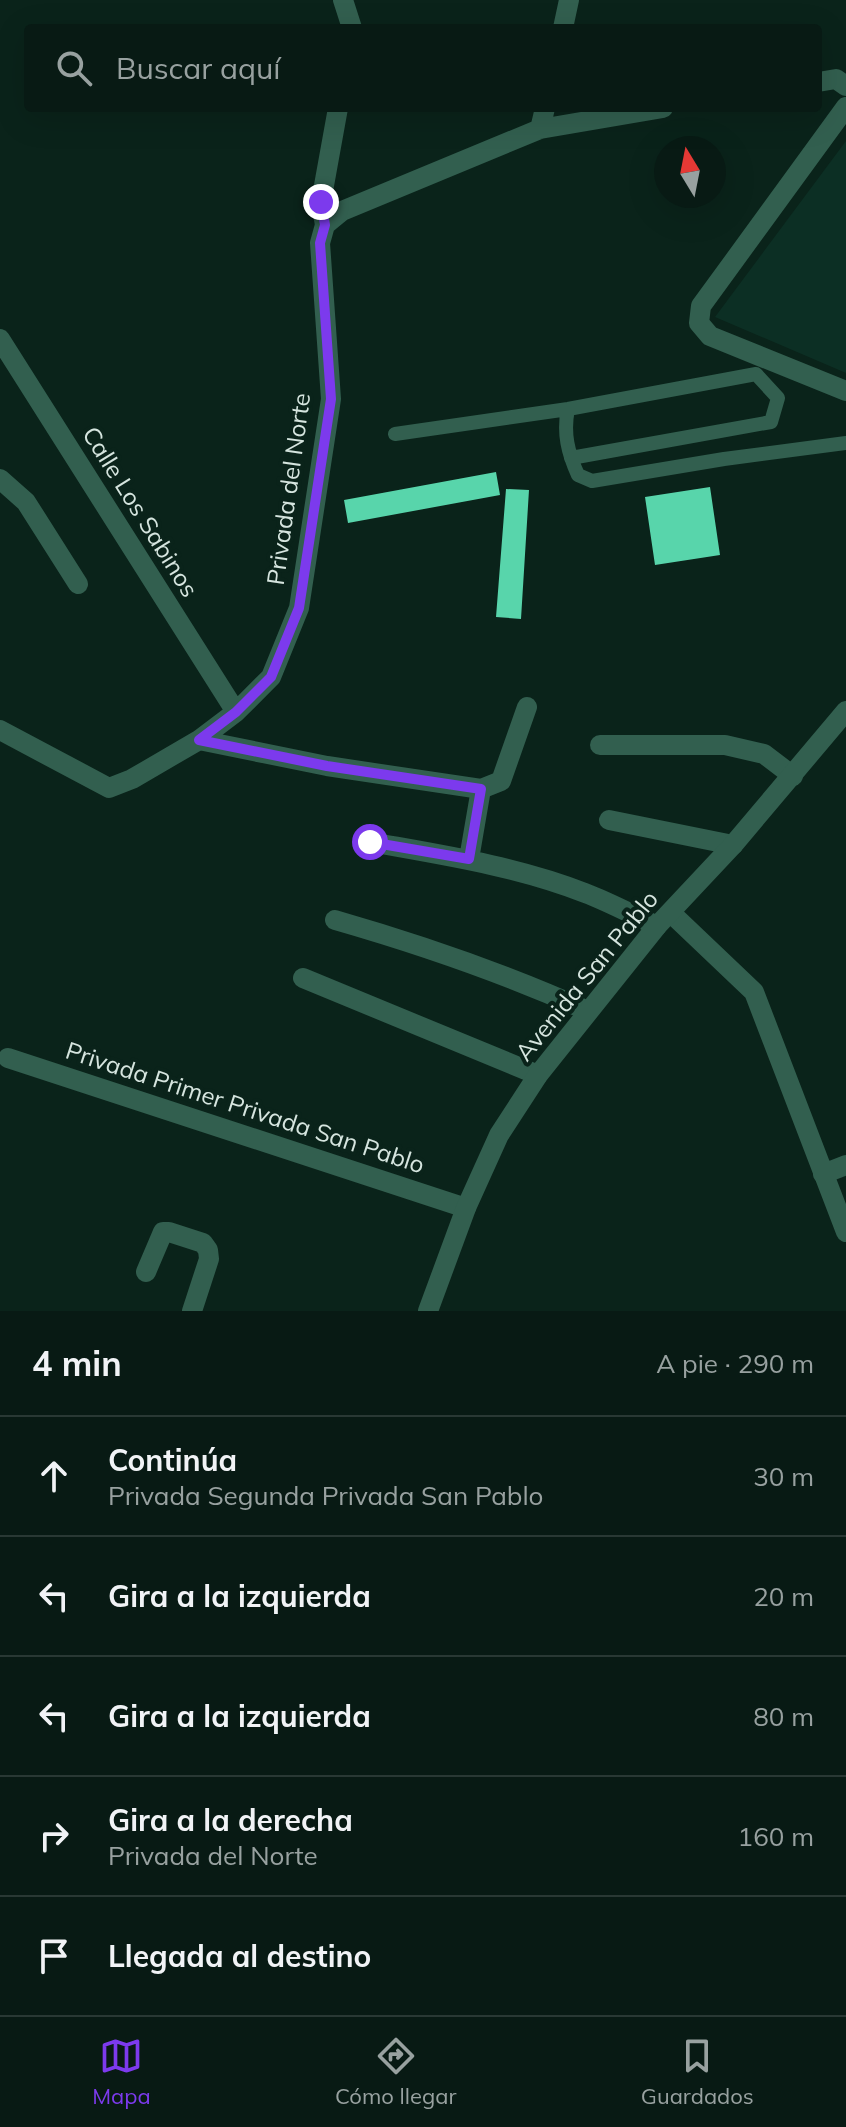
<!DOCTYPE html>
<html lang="es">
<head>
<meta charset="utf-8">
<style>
	:root { --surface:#081a14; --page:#162722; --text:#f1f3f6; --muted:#98a1a0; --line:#293834; --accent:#7c3aed }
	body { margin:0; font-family:Mulish,sans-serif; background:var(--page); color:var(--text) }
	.compass { position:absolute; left:654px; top:136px; width:72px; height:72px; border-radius:50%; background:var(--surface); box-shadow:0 8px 32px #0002; rotate:350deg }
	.stop { position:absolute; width:24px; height:24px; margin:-18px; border:6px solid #7c3aed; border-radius:50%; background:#fff }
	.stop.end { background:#7c3aed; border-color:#fff; box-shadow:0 2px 8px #0008 }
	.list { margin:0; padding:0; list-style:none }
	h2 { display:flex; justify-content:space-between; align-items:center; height:104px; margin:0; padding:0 32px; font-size:34px }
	h2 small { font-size:26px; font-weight:400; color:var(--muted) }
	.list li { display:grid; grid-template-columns:52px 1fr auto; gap:24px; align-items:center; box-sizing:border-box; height:120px; padding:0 32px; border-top:2px solid var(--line) }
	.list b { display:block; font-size:30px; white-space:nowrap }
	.list p { margin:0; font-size:26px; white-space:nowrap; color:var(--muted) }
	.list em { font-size:26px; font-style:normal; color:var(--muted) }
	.icon { flex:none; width:44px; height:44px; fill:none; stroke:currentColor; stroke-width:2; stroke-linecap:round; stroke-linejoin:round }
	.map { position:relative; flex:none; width:846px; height:1311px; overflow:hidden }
	.search { position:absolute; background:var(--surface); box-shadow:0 8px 32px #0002; left:24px; right:24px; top:24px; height:88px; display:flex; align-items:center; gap:20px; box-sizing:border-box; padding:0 28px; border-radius:8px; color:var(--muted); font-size:30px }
	.sheet { height:704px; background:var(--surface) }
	nav { display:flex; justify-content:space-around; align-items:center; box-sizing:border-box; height:112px; border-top:2px solid var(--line); background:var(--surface); font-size:22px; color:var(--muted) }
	nav a { display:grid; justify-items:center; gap:4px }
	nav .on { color:var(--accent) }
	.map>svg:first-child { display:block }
</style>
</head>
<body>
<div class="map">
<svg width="846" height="1311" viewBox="0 0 846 1311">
	<rect width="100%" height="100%" fill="#0a231a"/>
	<path fill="#0c2f24" d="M846,141V373L715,317Z"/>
	<path fill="#58d5ab" d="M496,472L500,495L348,523L344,500Z
		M710,487L720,555L655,565L645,497Z
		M506,489L529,490L521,619L496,617Z"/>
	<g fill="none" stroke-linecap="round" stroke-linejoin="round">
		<path stroke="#325f4f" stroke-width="14" d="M568,409C563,433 568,453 578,475L592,481L724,459L846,443
			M395,434L568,409L756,374L778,398L771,422L571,458"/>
		<path stroke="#325f4f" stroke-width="20" d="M343,0L352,28
			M563,28L569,0
			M818,82L836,79L846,86
			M846,107L701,306L699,323L710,336L846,391
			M540,129L545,108
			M325,225L342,211L540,129L663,108
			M0,339L236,712
			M0,479L26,502L78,584
			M0,730L109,788L132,779L199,740L236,712L271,677L299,608L331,399L320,243L325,225L321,202L338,108
			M199,740L327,766L481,789L501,781L527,707
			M600,745H725L764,754L793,776
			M609,820L733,845
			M370,842C442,855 516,866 585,893C609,902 633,915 657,926
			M469,859L481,789
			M671,913L754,992L846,1232
			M335,920C422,945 506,974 588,1011
			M303,978L538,1075
			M8,1058L466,1208
			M823,1174L846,1165
			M146,1272L163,1232H169L203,1243L208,1250L209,1259L192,1311"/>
		<path stroke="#325f4f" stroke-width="20" d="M428,1311L466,1208L499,1135L538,1075L657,926L733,845L846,711"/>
	</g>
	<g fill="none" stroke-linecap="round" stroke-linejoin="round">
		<path stroke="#7c3aed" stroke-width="10" d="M321,202L325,225L320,243L331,399L299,608L271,677L236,712L199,740L327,766L481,789L469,859L370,842"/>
	</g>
	<g text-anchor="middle" stroke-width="8" stroke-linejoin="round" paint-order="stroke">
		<g font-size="24" fill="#d6e5df" stroke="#0a231a">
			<text transform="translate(289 489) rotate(-82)" y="8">Privada del Norte</text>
			<text transform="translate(140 512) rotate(58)" y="8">Calle Los Sabinos</text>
			<text transform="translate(587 976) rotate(-51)" y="8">Avenida San Pablo</text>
			<text transform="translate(245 1108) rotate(18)" y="8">Privada Primer Privada San Pablo</text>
		</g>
	</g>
</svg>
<svg class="compass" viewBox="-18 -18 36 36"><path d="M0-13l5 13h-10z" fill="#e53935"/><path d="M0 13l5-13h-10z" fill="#98a1a0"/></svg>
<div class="stop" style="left:370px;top:842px"></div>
<div class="stop end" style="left:321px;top:202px"></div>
<div class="search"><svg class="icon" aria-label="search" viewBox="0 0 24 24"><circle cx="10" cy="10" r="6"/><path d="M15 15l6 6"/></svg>Buscar aquí</div>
</div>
<section class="sheet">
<h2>4 min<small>A pie · 290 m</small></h2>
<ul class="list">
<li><svg class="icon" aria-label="ahead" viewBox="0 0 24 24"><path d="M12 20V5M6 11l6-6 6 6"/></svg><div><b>Continúa</b><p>Privada Segunda Privada San Pablo</p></div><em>30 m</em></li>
<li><svg class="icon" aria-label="left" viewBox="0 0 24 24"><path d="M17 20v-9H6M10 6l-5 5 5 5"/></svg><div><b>Gira a la izquierda</b></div><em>20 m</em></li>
<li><svg class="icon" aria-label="left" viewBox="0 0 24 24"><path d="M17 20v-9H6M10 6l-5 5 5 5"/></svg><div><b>Gira a la izquierda</b></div><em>80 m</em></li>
<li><svg class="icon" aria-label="right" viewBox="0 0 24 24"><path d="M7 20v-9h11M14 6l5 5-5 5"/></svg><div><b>Gira a la derecha</b><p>Privada del Norte</p></div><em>160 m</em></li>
<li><svg class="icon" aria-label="arrive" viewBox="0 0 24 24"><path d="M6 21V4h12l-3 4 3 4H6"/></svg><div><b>Llegada al destino</b></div></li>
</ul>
</section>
<nav>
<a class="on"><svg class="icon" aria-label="map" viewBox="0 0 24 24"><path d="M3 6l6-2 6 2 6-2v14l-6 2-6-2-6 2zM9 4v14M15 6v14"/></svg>Mapa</a>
<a><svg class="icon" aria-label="directions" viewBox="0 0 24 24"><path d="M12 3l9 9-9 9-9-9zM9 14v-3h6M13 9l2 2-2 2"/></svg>Cómo llegar</a>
<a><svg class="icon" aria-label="saved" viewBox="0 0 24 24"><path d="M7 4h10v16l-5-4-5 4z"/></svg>Guardados</a>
</nav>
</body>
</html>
